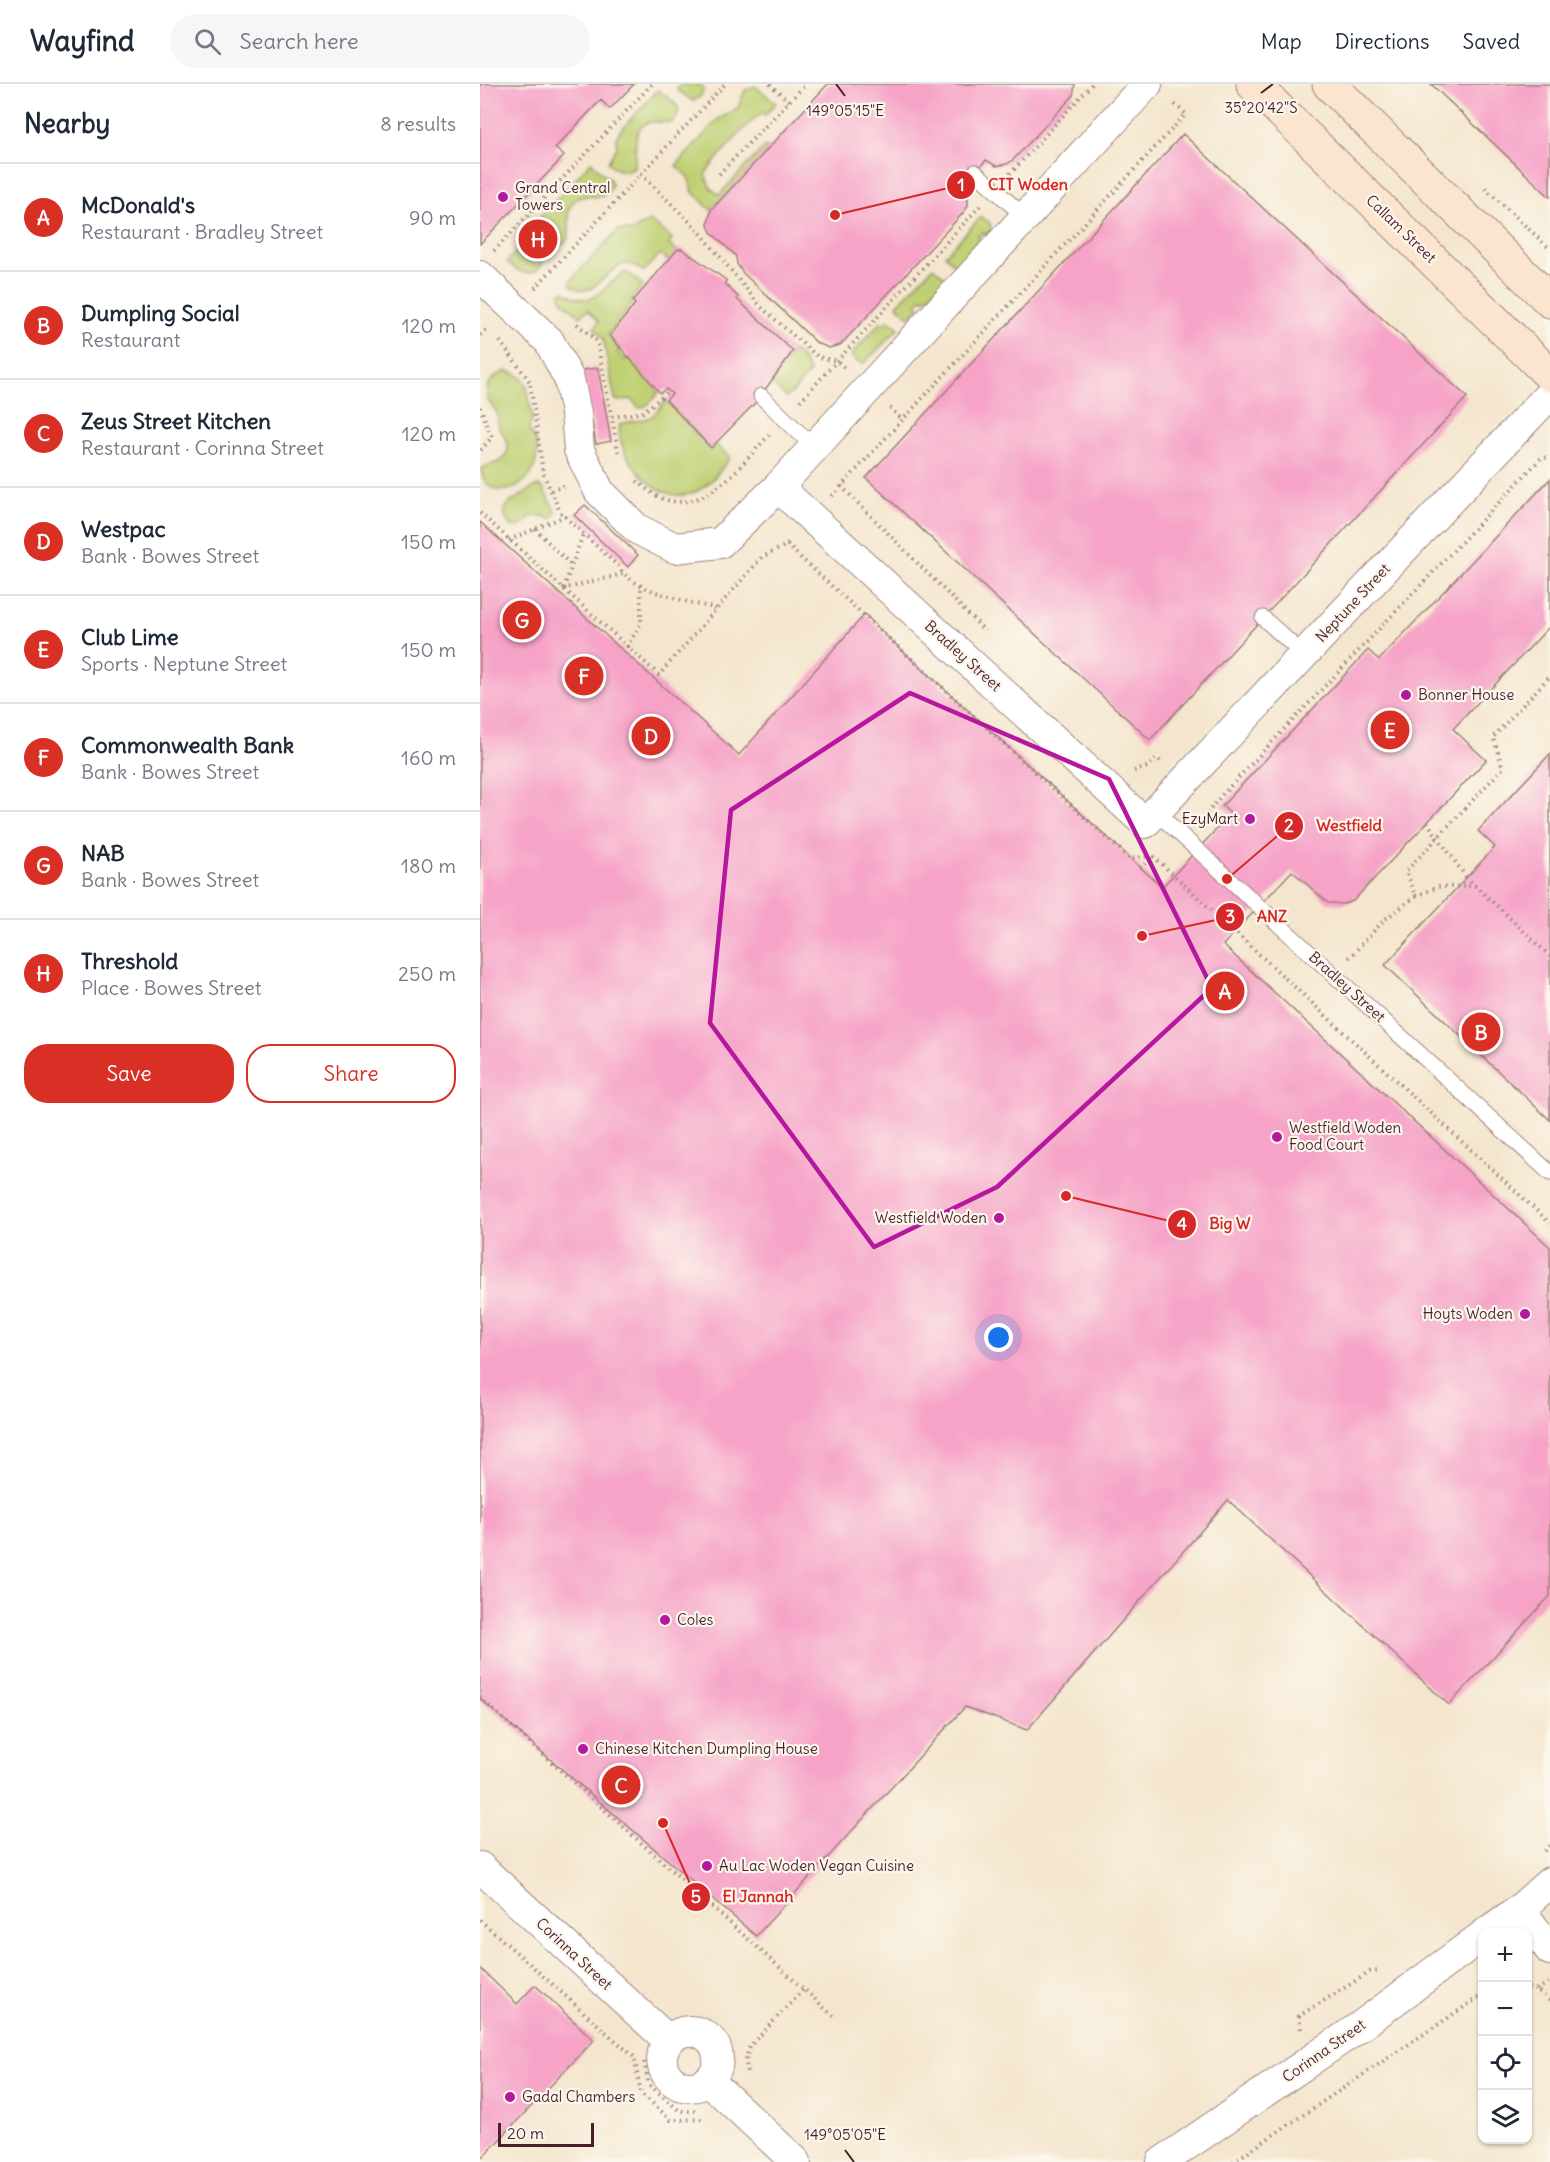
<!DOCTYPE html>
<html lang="en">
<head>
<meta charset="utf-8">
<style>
	:root { --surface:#fff; --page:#f6f6f7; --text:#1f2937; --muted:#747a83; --line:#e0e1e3; --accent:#d93025 }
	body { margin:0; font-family:Delius,sans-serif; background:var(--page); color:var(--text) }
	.controls { position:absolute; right:18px; bottom:18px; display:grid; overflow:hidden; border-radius:12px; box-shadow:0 2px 4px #0004 }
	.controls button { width:54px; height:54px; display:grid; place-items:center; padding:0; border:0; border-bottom:2px solid var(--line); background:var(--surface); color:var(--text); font:30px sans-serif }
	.scale { position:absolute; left:18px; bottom:15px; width:96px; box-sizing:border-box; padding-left:6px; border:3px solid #4a1f2b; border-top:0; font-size:16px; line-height:21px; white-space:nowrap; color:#4a1f2b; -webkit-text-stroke:4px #fbf7ec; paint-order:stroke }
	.you { position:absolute; left:519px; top:1254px; width:21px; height:21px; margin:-15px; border:4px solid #fff; border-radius:50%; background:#1a73e8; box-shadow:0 0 0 9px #1a73e833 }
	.badge { display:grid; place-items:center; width:39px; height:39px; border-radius:50%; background:var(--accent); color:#fff; font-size:20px; font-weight:700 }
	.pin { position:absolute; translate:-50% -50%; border:3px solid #fff; box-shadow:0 2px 6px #0006 }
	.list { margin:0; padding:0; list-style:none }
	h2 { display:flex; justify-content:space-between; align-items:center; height:78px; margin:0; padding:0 24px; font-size:26px }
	h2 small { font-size:20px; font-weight:400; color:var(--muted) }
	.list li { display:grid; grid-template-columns:39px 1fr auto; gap:18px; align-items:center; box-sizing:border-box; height:108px; padding:0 24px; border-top:2px solid var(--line) }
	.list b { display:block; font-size:22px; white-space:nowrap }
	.list p { margin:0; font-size:20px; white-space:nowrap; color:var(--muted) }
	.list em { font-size:20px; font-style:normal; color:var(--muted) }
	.actions { display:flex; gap:12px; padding:18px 24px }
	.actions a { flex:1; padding:14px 0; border:2px solid var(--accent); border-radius:24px; text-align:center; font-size:21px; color:var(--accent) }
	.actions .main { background:var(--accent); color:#fff }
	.icon { flex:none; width:33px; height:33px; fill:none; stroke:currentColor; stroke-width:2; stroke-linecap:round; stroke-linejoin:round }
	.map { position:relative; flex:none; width:1070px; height:2078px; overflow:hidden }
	header { display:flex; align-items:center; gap:36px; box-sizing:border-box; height:84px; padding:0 30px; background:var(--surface); border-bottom:2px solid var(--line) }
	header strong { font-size:28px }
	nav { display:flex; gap:33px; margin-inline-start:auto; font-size:21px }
	.search { width:420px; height:54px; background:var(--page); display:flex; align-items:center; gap:15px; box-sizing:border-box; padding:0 21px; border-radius:33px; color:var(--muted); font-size:22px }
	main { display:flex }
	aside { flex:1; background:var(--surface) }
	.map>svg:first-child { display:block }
</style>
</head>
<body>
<header>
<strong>Wayfind</strong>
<div class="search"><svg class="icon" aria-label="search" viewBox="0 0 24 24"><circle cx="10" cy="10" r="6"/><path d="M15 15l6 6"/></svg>Search here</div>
<nav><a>Map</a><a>Directions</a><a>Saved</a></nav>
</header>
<main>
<aside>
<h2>Nearby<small>8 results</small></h2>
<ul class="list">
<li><span class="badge">A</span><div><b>McDonald's</b><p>Restaurant · Bradley Street</p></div><em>90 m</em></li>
<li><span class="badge">B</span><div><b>Dumpling Social</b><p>Restaurant</p></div><em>120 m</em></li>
<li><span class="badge">C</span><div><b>Zeus Street Kitchen</b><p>Restaurant · Corinna Street</p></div><em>120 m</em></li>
<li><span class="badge">D</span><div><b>Westpac</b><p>Bank · Bowes Street</p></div><em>150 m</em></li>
<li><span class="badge">E</span><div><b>Club Lime</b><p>Sports · Neptune Street</p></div><em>150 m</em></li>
<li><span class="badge">F</span><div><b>Commonwealth Bank</b><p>Bank · Bowes Street</p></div><em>160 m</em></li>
<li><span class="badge">G</span><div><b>NAB</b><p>Bank · Bowes Street</p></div><em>180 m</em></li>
<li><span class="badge">H</span><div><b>Threshold</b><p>Place · Bowes Street</p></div><em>250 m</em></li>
</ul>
<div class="actions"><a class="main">Save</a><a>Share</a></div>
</aside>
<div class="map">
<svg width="1070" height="2078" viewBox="0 0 1070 2078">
	<rect width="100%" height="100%" fill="#fbf7ec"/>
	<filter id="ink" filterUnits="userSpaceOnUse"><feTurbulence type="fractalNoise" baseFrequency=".0167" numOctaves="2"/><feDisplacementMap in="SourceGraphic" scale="12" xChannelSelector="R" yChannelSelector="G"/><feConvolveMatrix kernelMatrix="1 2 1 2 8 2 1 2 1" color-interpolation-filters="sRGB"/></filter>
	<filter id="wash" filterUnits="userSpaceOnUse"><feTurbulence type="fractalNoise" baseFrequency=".008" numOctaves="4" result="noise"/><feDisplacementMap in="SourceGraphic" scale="24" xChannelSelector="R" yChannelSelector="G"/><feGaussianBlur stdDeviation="1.35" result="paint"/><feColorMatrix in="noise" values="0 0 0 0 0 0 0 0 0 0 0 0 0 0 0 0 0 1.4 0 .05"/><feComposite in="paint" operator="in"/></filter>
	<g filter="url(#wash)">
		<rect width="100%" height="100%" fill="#f4e6ce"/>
		<path fill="#bfd072" stroke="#84784e" stroke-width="1.5" d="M200,0H221L223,6L221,12L213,17L196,5Z
			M275,2L296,19L285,31L282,28C261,46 242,68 225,90L230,103L239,111L285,62L288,65L231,126L213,108L208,93L196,82L237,36L258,24L265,6Z
			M178,6L194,18L199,25L197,33L191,39C184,39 174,36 167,39C150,46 158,69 154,83C143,90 137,87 128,78L137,63L136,54L140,47Z
			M111,78L131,97L132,101L129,107L123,112C112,115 103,108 93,118C83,129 93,142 88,154C84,164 74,160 68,163C62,167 65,175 62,180C53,196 37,188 27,178L40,163L43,152Z
			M501,133L510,139L511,146L506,151L503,148L498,153L500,157L476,182L465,171Z
			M170,137L192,154L189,161L197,167L188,177L182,171H179L164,187H162C132,159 120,224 91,201V197L97,189L139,146L152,147Z
			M453,183L466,194L445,216L442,214L437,219L440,222L430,233L417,221Z
			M147,188L163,201L152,214V220L128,251L140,265L138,268L145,276L149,273L179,308C173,315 169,323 159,324L151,315L138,317L135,315L123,254L114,244L119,237L108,226L100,232L82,216L80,210L83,207C119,229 119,201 147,188Z
			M408,236L419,244L384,279L377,278L371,271L401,238L404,240Z
			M313,267L320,272L330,288L312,309L306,313L291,299Z
			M27,287C46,291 49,305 50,322C51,326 53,331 52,335C52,338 50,341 49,344C49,350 53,351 55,356C59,364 56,381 52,388C40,409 6,416 1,386C8,378 19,382 25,372C33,360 24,353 19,343C17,338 19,334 17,329C15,324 11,322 9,318C2,302 13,291 27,287Z
			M186,316L228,363H232L235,360L250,373C239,389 225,408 205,411C174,416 134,369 140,340C166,332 168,342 186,316Z
			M59,402L63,404C67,413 72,420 76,429L74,433L70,435L64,432H52L39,443L30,442L25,433V424L31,418L54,403Z"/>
		<g id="blocks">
			<path fill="#f6a3c7" d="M0,0H154L130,25L121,16L75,64L84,72L0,160Z
				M348,0H595L593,12L533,76L527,80L516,82L506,76L482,103L486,108L488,114V121L484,128L365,256L360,261L349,264L337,259L263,189L257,180L256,172L231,148L228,141L231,126Z
				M951,0H1070V113Z
				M703,50L987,313L670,656L386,394Z
				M198,165H202L246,196L245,200L258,213L257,215L313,267L276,318L231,364L186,316L192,310L186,305L180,309L130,252L155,220L153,217Z
				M118,284L131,357L116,360L103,286Z
				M1070,395V542L973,645L1006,676L873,817L864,820L848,819L812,787L743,861L1070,1163V1512L969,1621L748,1416L547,1646L485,1623L276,1852L0,1615V438L259,671L385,530L402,548L682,803L751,730L742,722L888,566L899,576Z
				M105,421L158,471L148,483L94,431Z
				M1070,670V1036L905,881L1015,763L998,747Z
				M0,1884L37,1920L55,1901L114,1956L3,2073L0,2071Z"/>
		</g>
	</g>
	<g filter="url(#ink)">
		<use href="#blocks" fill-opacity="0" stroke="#9f827c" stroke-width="1.5"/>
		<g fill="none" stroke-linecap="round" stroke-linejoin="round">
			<g stroke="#9f827c" stroke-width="17">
				<path id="lane" d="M495,88L545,133
					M281,312L334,363
					M783,534L824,571
					M676,728L1070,1089"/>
			</g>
			<g stroke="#9f827c" stroke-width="32">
				<path id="street" d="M0,192L69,257L89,295L96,329L99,366L119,407L157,445L195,464L240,459L298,403L667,0
					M298,403L665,739L1070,310
					M0,1783L189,1957
					M1040,1825L1070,1866
					M1007,1848L1040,1825L1070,1798
					M182 1975a28 28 0 1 1 56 0a28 28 0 1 1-56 0Z
					M229,1997L316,2078
					M682,2078L875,1946L1002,1852"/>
			</g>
			<g stroke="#9f827c" stroke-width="35">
				<path id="secondary" d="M773,0L1070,291
					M849,0L1070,217"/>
			</g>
			<path stroke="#9f827c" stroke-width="4" stroke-dasharray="1.5 4.5" stroke-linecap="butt" d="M290,0L309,18
				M161,90L219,147L281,223L338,273L357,277L366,285
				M239,90L326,0
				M530,90L612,0
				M1005,104L1070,165
				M14,167L172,0
				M55,204L245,0
				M97,240L117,257L139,371
				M0,251L9,244
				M20,257L50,298L63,389L80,428L138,482C153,508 208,517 236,525
				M320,317L500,122
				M0,323L12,353L0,367
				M410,324L423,336
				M132,333L163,328L189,307
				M157,397C163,402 169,407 175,411C222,437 261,381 289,351
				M361,402L505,547
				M71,406L84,402
				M352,412L706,30L692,18
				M0,429L179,591L282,473L307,461L311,457
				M55,445L92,482
				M29,456L85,432
				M307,461L650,775L670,772
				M84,504L103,450
				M83,505L143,490
				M147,563L161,539V502
				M654,687L667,683L677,674L682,679
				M725,741V732L742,711L1061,374L1070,373
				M660,784L673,772L1070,1139
				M986,793L1070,872
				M936,812L958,803L995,802
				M869,874L904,836L936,812L926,787L1023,684L1013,653L1070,592
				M0,1614L357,1935
				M1064,1767L1070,1761
				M0,1836L154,1973L161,2009L191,2036L224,2035
				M1048,1904L1057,1906L1070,1917
				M1057,1906L1069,1898
				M821,1945L819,1932L890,1888L900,1887
				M164,1978L169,2001L200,2027H215
				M267,1988L266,1974L270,1962L323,1906
				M753,2078L1002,1911"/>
			<use href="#lane" stroke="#fff" stroke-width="15"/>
			<use href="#street" stroke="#fff" stroke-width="30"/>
			<use href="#secondary" stroke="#fce5cf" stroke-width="33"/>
			<path stroke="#9f827c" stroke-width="4" stroke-dasharray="1.5 4.5" stroke-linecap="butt" d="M947,738L986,793"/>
		</g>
	</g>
	<path fill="none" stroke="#b5179e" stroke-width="4.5" stroke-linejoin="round" d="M430,609L629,695L732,904L517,1103L394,1163L230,939L251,726Z"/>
	<path fill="none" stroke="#4a1f2b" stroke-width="2" d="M356,0L365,12M781,9L793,0M365,2066L374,2078"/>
	<g fill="#b5179e" stroke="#fbf7ec" stroke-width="2">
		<circle cx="23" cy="113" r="6"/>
		<circle cx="926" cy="611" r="6"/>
		<circle cx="770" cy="735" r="6"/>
		<circle cx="797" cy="1053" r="6"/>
		<circle cx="519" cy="1134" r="6"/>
		<circle cx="1045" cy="1230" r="6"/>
		<circle cx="185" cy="1536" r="6"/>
		<circle cx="103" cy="1665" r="6"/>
		<circle cx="227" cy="1782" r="6"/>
		<circle cx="30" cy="2013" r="6"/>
	</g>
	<g text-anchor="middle" stroke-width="4.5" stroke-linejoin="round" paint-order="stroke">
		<g font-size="15" fill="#4a1f2b" stroke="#fbf7ec" text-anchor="start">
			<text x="35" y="109">Grand Central<tspan x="35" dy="17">Towers</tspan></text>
			<text x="938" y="616">Bonner House</text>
			<text x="758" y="740" text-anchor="end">EzyMart</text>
			<text x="809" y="1049">Westfield Woden<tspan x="809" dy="17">Food Court</tspan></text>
			<text x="507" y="1139" text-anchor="end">Westfield Woden</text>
			<text x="1033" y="1235" text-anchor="end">Hoyts Woden</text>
			<text x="197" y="1541">Coles</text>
			<text x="115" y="1670">Chinese Kitchen Dumpling House</text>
			<text x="239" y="1787">Au Lac Woden Vegan Cuisine</text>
			<text x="42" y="2018">Gadal Chambers</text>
		</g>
		<g font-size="15" fill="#4a1f2b" stroke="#fbf7ec">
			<text transform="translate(921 145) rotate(44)" y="5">Callam Street</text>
			<text transform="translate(873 519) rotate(-47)" y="5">Neptune Street</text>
			<text transform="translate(483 572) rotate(42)" y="5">Bradley Street</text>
			<text transform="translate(867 903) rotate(42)" y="5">Bradley Street</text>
			<text transform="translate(94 1870) rotate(43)" y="5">Corinna Street</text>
			<text transform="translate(844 1967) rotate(-35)" y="5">Corinna Street</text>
		</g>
	</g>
	<g font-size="15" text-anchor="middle" fill="#4a1f2b" stroke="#fbf7ec" stroke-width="4.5" stroke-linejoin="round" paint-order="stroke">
		<text x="781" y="29">35°20'42"S</text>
		<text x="365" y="32">149°05'15"E</text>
		<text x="365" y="2056">149°05'05"E</text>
	</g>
	<path fill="none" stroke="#d62828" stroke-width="2" d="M355 131L481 101M747 795L809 742M662 852L750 833M586 1112L702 1140M183 1739L216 1813"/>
	<g fill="#d62828" stroke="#fbf7ec" stroke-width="2">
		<circle cx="355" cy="131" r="6"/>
		<circle cx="747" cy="795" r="6"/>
		<circle cx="662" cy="852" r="6"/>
		<circle cx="586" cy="1112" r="6"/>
		<circle cx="183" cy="1739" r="6"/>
		<circle cx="481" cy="101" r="15"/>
		<circle cx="809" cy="742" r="15"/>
		<circle cx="750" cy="833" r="15"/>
		<circle cx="702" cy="1140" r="15"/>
		<circle cx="216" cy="1813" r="15"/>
	</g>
	<g font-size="18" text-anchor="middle" font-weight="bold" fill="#fff">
		<text x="481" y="107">1</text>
		<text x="809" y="748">2</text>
		<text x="750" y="839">3</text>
		<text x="702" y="1146">4</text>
		<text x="216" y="1819">5</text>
	</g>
	<g font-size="16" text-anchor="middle" font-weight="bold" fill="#d62828" stroke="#fbf7ec" stroke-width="4.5" stroke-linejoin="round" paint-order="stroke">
		<text x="548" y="106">CIT Woden</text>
		<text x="869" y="747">Westfield</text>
		<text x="792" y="838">ANZ</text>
		<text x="750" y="1145">Big W</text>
		<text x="278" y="1818">El Jannah</text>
	</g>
</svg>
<div class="controls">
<button>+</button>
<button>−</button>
<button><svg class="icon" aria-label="locate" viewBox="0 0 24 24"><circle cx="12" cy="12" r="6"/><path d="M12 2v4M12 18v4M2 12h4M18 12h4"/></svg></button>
<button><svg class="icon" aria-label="layers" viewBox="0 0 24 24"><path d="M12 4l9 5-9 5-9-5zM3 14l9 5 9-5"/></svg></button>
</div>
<div class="scale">20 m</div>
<div class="you"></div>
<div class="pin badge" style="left:745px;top:907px">A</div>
<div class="pin badge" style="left:1001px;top:948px">B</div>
<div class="pin badge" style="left:141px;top:1701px">C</div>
<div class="pin badge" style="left:171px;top:652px">D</div>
<div class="pin badge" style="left:910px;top:646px">E</div>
<div class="pin badge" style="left:104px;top:592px">F</div>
<div class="pin badge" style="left:42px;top:536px">G</div>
<div class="pin badge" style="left:58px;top:155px">H</div>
</div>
</main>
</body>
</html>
